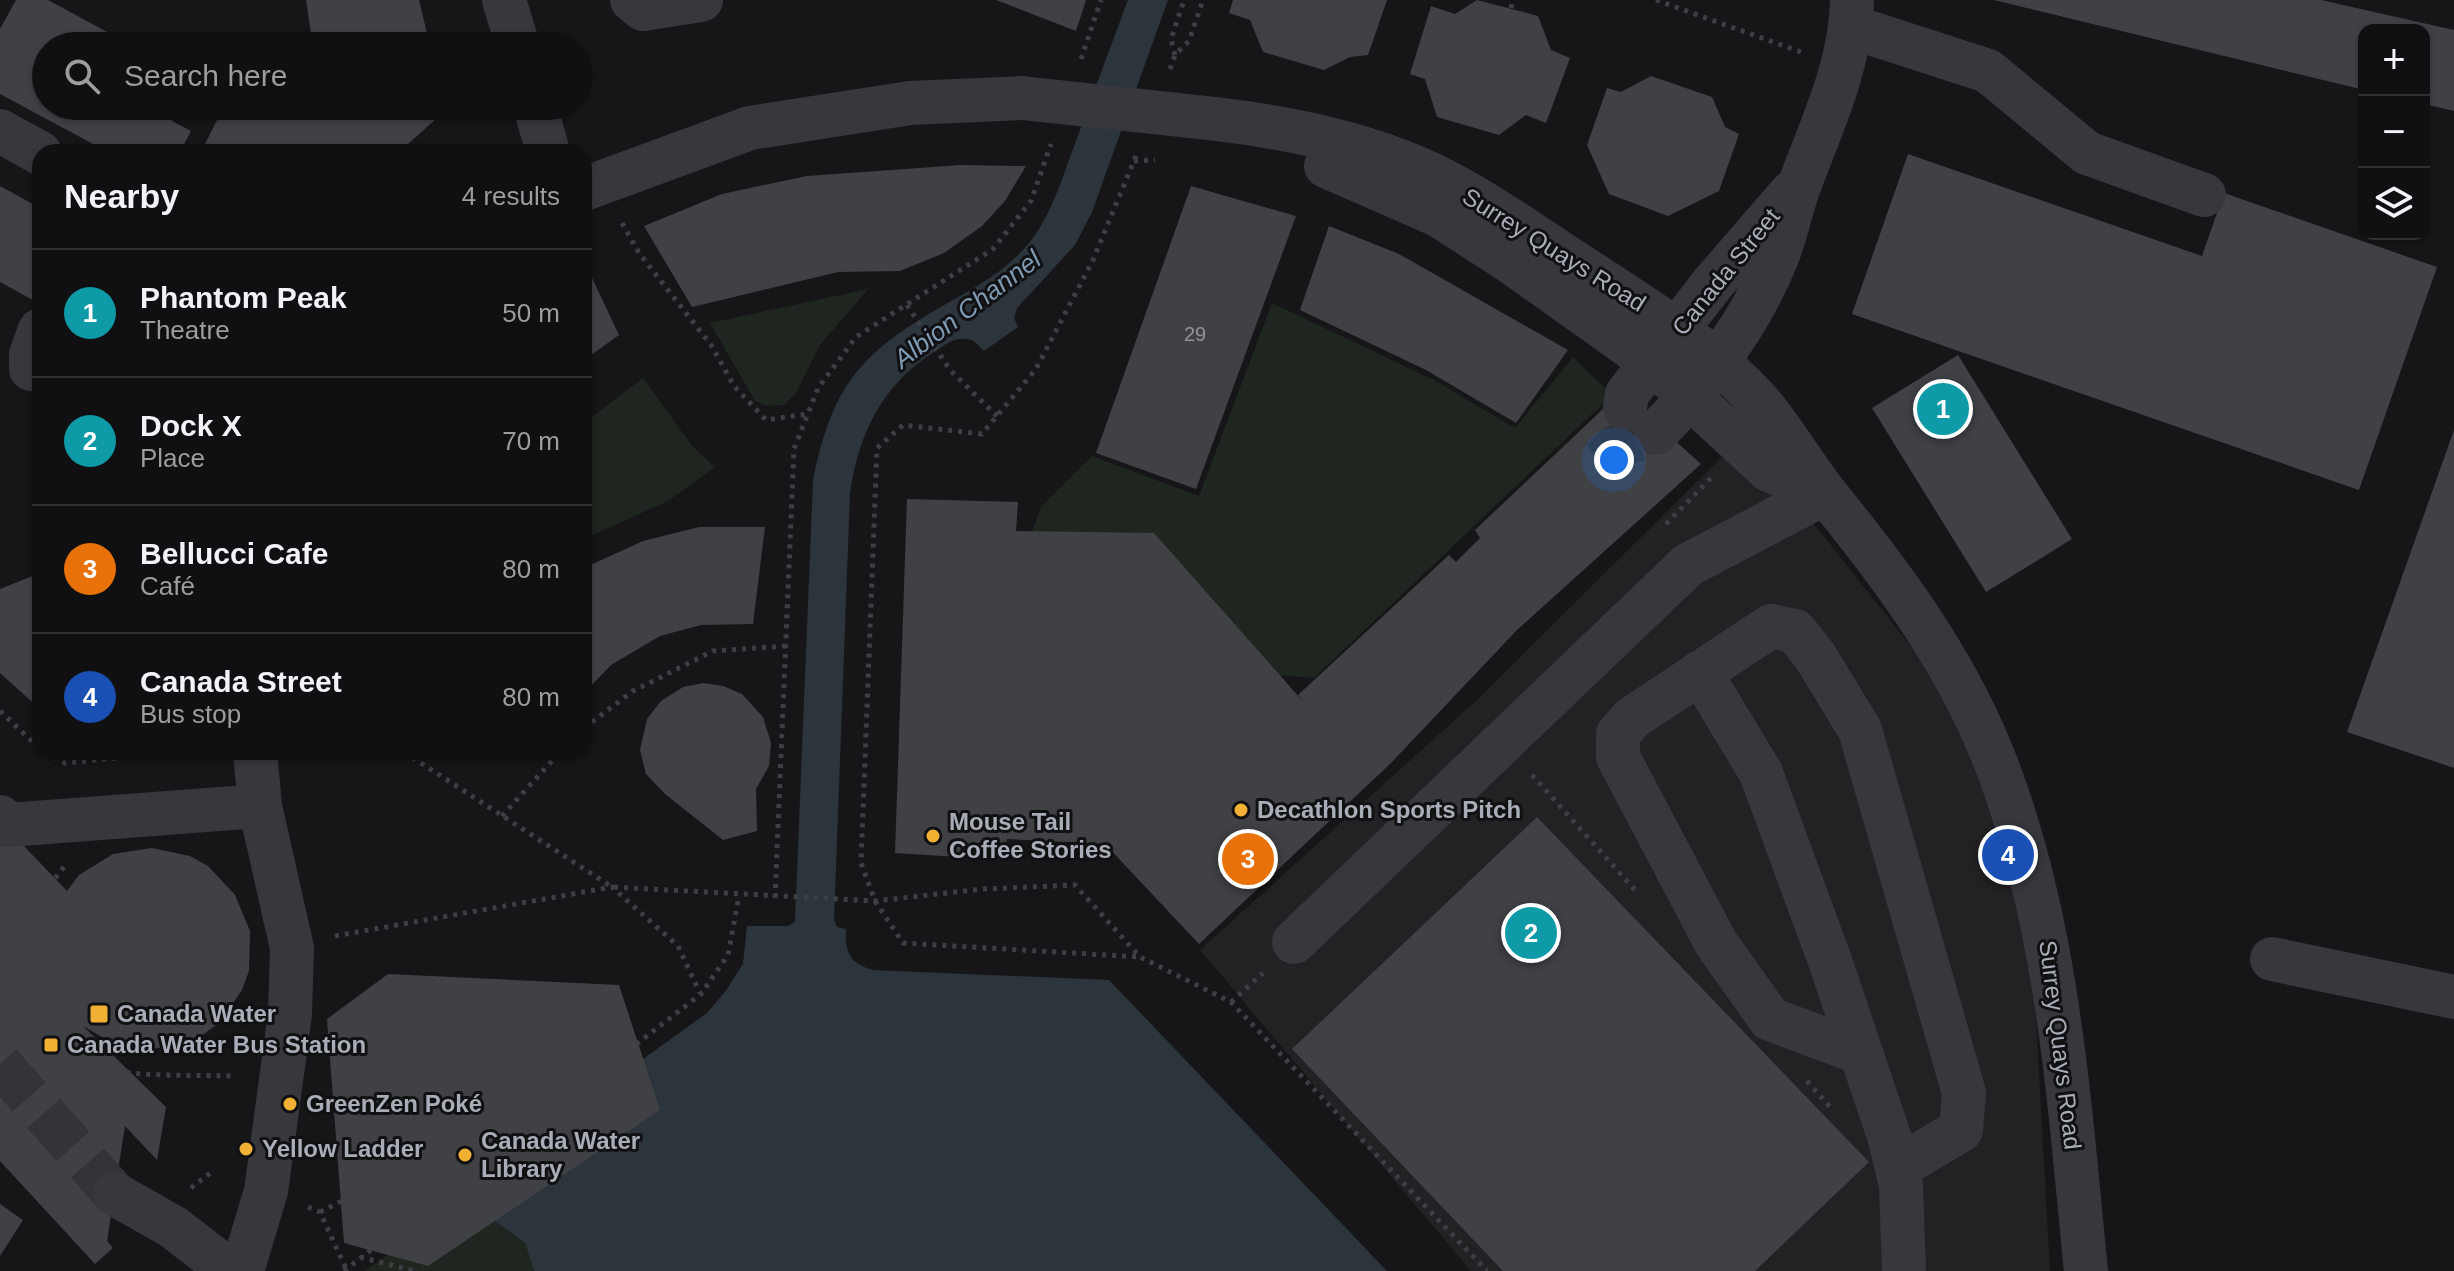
<!DOCTYPE html>
<html lang="en">
<head>
<meta charset="utf-8">
<style>
	:root { --surface:#101012; --page:#19191b; --text:#f1f3f6; --muted:#9c9d9f; --line:#303032; --accent:#b45309 }
	body { margin:0; font-family:Helvetica,sans-serif; background:var(--page); color:var(--text) }
	.controls { position:absolute; right:24px; top:24px; display:grid; overflow:hidden; border-radius:16px; box-shadow:0 2px 6px #0004 }
	.controls button { width:72px; height:72px; display:grid; place-items:center; padding:0; border:0; border-bottom:2px solid var(--line); background:var(--surface); color:var(--text); font:40px sans-serif }
	.you { position:absolute; left:1614px; top:460px; width:28px; height:28px; margin:-20px; border:6px solid #fff; border-radius:50%; background:#1a73e8; box-shadow:0 0 0 12px #1a73e833 }
	.badge { display:grid; place-items:center; width:52px; height:52px; border-radius:50%; background:var(--accent); color:#fff; font-size:26px; font-weight:700 }
	.pin { position:absolute; translate:-50% -50%; border:4px solid #fff; box-shadow:0 2px 8px #0006 }
	.list { margin:0; padding:0; list-style:none }
	h2 { display:flex; justify-content:space-between; align-items:center; height:104px; margin:0; padding:0 32px; font-size:34px }
	h2 small { font-size:26px; font-weight:400; color:var(--muted) }
	.list li { display:grid; grid-template-columns:52px 1fr auto; gap:24px; align-items:center; box-sizing:border-box; height:128px; padding:0 32px; border-top:2px solid var(--line) }
	.list b { display:block; font-size:30px; white-space:nowrap }
	.list p { margin:0; font-size:26px; white-space:nowrap; color:var(--muted) }
	.list em { font-size:26px; font-style:normal; color:var(--muted) }
	.icon { flex:none; width:44px; height:44px; fill:none; stroke:currentColor; stroke-width:2; stroke-linecap:round; stroke-linejoin:round }
	.map { position:relative; flex:none; width:2454px; height:1271px; overflow:hidden }
	.search { position:absolute; background:var(--surface); box-shadow:0 2px 6px #0004; left:32px; top:32px; width:560px; height:88px; display:flex; align-items:center; gap:20px; box-sizing:border-box; padding:0 28px; border-radius:44px; color:var(--muted); font-size:30px }
	.panel { position:absolute; background:var(--surface); box-shadow:0 2px 6px #0004; left:32px; top:144px; width:560px; height:616px; border-radius:24px }
	.map>svg:first-child { display:block }
</style>
</head>
<body>
<div class="map">
<svg width="2454" height="1271" viewBox="0 0 2454 1271">
	<rect width="100%" height="100%" fill="#161618"/>
	<path fill="#222225" d="M1727,452L1807,515L1940,683L2029,892L2050,1271H1471L1200,950L1478,699Z"/>
	<path fill="#1e261f" d="M868,289L820,345L796,393L784,405L767,406L755,401L710,323Z
		M1272,303L1434,380L1515,428L1573,357L1612,395L1314,678L1262,674L1021,562L1041,507L1092,456L1199,496Z
		M643,378L693,447L715,467L668,501L584,539V423Z
		M488,1216L525,1243L534,1271H365L387,1255Z"/>
	<path fill="#2c353c" d="M1128,0H1168L1092,212L1075,245L1017,308L1014,318L1018,327L984,351L974,341C957,335 949,342 934,352C882,385 859,433 850,493L834,920L837,927L846,929C845,953 849,963 873,970L1109,980L1387,1271H534L525,1243L488,1216L643,1059L707,1013L725,992L743,964L747,926H788L795,922L813,481C832,385 861,352 946,304C977,287 1006,271 1029,243C1052,215 1062,177 1075,144C1092,96 1110,48 1128,0Z"/>
	<path fill="#404145" d="M16,0H48L133,46H46V106H181L172,121L191,131L180,152H108L0,94V29Z
		M306,0H419L430,46H313Z
		M996,0H1086L1076,31Z
		M1233,0H1387L1368,55L1350,57L1324,70L1263,52L1250,20L1229,13Z
		M1477,0L1538,16L1551,50L1570,58L1546,123L1526,115L1499,135L1437,117L1425,79L1410,74L1431,6L1455,14Z
		M1994,0H2321L2454,30V111L2424,104V30H2364V90Z
		M1651,76L1712,97L1725,127L1739,134L1719,191L1668,216L1609,194L1587,145L1607,88L1621,92Z
		M224,106H238L255,114L264,106H445L446,110L399,152H201Z
		M1908,154L2202,256L2224,193L2437,267L2359,490L1852,314Z
		M961,165L1026,166L1005,201L982,226L944,253L900,271L838,272L692,307L644,226L722,194L807,176Z
		M0,186L40,208V304L0,282Z
		M1191,186L1296,216L1196,489L1096,453Z
		M1329,226L1399,254L1568,350L1516,423L1426,370L1300,310Z
		M584,261L619,335L584,360Z
		M1958,355L2072,539L1986,592L1872,408Z
		M1621,392L1701,464L1517,630L1391,763L1199,944L1105,844L1007,839L1006,860L895,853L907,499L1018,502L1016,531L1154,533L1308,707L1298,695L1449,555L1456,562L1480,538L1475,530Z
		M2454,430V768L2347,732Z
		M699,527H765L753,624L701,625L660,636L611,665L584,693V568L643,541Z
		M40,573V709L0,673V589Z
		M703,683L723,686L742,694L763,717L771,743L769,766L756,789L757,831L723,840L665,794L646,774L640,750L647,719L661,701L683,687Z
		M1537,817L1869,1162L1755,1271H1503L1292,1049Z
		M0,821L67,891L79,875L113,854L152,848L190,856L208,866L235,895L250,931L249,971L242,990L220,1022L204,1034L186,1043L147,1050L109,1041L83,1026L166,1107L157,1160L125,1126L107,1241L113,1248L95,1264L0,1161Z
		M388,974L619,985L660,1110L428,1266L344,1243L327,1019Z
		M0,1204L23,1220L0,1256Z"/>
	<g fill="none" stroke-linecap="round" stroke-linejoin="round">
		<path stroke="#333438" stroke-width="44" stroke-dasharray="44 22" stroke-linecap="butt" d="M1601,461L1617,446L1656,433
			M0,1064L115,1194"/>
		<path stroke="#3d3f44" stroke-width="5" stroke-dasharray="4 6" stroke-linecap="butt" d="M1656,0L1801,52
			M1511,8L1513,0
			M1175,55L1171,39L1184,0
			M1081,59L1101,0
			M1170,69L1175,55L1189,41L1203,0
			M1136,156L1093,260L1036,369L982,434L903,425L877,448L861,863L875,901L903,943L1140,957
			M1134,161L1155,160
			M622,223L639,253L711,345L734,386L766,420L807,414
			M907,305L950,370L997,416
			M1666,524L1712,477
			M0,711L40,749
			M584,728L633,691L713,651L786,646
			M45,752L65,763L177,752
			M404,752L612,887L875,901L983,889L1075,885L1140,957L1231,1002L1487,1271
			M1532,775L1635,890
			M502,816L560,752
			M64,867C49,885 34,906 28,930C18,974 70,1055 111,1069C132,1077 206,1075 233,1076
			M775,898L794,449L818,388L856,337L993,249L1031,201L1051,144
			M335,936L612,887L678,946L700,993
			M1231,1002L1263,973
			M1807,1081L1830,1107
			M191,1188L214,1170
			M308,1207L320,1212L346,1269
			M320,1212L383,1180L381,1148
			M360,1257L414,1271
			M344,1271L701,994L728,955L739,896"/>
		<path stroke="#37383d" stroke-width="44" d="M504,0L518,46
			M632,0L643,9L701,0
			M1852,27L1988,71L2087,153L2204,195
			M535,106L548,152
			M1216,119C1284,127 1352,140 1415,167C1476,193 1530,234 1585,269C1646,309 1711,348 1760,403C1786,433 1805,469 1830,499C1899,584 1962,670 2000,774C2059,934 2069,1102 2086,1271
			M0,131L40,153
			M1326,166L1438,215L1508,260L1653,363L1769,470L1825,493
			M584,189L750,128L910,103L1022,98
			M31,369V354L40,330
			M1625,408L1627,394L1713,283L1791,193
			M1656,433C1705,383 1751,322 1777,257C1787,233 1791,206 1801,181C1823,122 1851,64 1852,0
			M1700,672L1761,773L1830,961L1890,1139L1901,1186L1904,1271
			M0,817L8,825L260,806
			M1294,942L1688,565L1825,493
			M2272,959L2454,997
			M1861,1053L1770,1019L1716,943L1618,757V734L1632,718L1771,626L1795,631L1815,656L1860,730L1964,1093L1961,1130L1897,1168
			M115,1194L173,1227L230,1271
			M242,1271L266,1191L290,1014L292,948L260,806L255,752"/>
		<path stroke="#37383d" stroke-width="44" d="M1022,98L1216,119"/>
	</g>
	<g fill="#f2b134" stroke="#111113" stroke-width="3">
		<circle cx="1241" cy="810" r="8"/>
		<circle cx="933" cy="836" r="8"/>
		<rect x="89" y="1004" width="20" height="20" rx="4"/>
		<rect x="43" y="1037" width="16" height="16" rx="4"/>
		<circle cx="290" cy="1104" r="8"/>
		<circle cx="246" cy="1149" r="8"/>
		<circle cx="465" cy="1155" r="8"/>
	</g>
	<g text-anchor="middle" stroke-width="6" stroke-linejoin="round" paint-order="stroke">
		<g font-size="20" fill="#8e929b">
			<text x="1195" y="341">29</text>
		</g>
		<g font-size="24" fill="#a8adb8" stroke="#111113">
			<text transform="translate(1554 250) rotate(32)" y="8">Surrey Quays Road</text>
			<text transform="translate(1726 272) rotate(-51)" y="8">Canada Street</text>
			<text transform="translate(2060 1045) rotate(83)" y="8">Surrey Quays Road</text>
		</g>
		<g font-size="24" font-weight="bold" fill="#a8adb8" stroke="#111113" text-anchor="start">
			<text x="1257" y="818">Decathlon Sports Pitch</text>
			<text x="949" y="830">Mouse Tail<tspan x="949" dy="28">Coffee Stories</tspan></text>
			<text x="117" y="1022">Canada Water</text>
			<text x="67" y="1053">Canada Water Bus Station</text>
			<text x="306" y="1112">GreenZen Poké</text>
			<text x="481" y="1149">Canada Water<tspan x="481" dy="28">Library</tspan></text>
			<text x="262" y="1157">Yellow Ladder</text>
		</g>
		<g font-size="26" font-style="italic" fill="#7f9bb3" stroke="#111113">
			<text transform="translate(967 309) rotate(-37)" y="9">Albion Channel</text>
		</g>
	</g>
</svg>
<div class="controls">
<button>+</button>
<button>−</button>
<button><svg class="icon" aria-label="layers" viewBox="0 0 24 24"><path d="M12 4l9 5-9 5-9-5zM3 14l9 5 9-5"/></svg></button>
</div>
<div class="you"></div>
<div class="pin badge" style="left:1943px;top:409px;background:#0f9aa8">1</div>
<div class="pin badge" style="left:1531px;top:933px;background:#0f9aa8">2</div>
<div class="pin badge" style="left:1248px;top:859px;background:#e8710a">3</div>
<div class="pin badge" style="left:2008px;top:855px;background:#1a4fb4">4</div>
<div class="search"><svg class="icon" aria-label="search" viewBox="0 0 24 24"><circle cx="10" cy="10" r="6"/><path d="M15 15l6 6"/></svg>Search here</div>
<section class="panel">
<h2>Nearby<small>4 results</small></h2>
<ul class="list">
<li><span class="badge" style="background:#0f9aa8">1</span><div><b>Phantom Peak</b><p>Theatre</p></div><em>50 m</em></li>
<li><span class="badge" style="background:#0f9aa8">2</span><div><b>Dock X</b><p>Place</p></div><em>70 m</em></li>
<li><span class="badge" style="background:#e8710a">3</span><div><b>Bellucci Cafe</b><p>Café</p></div><em>80 m</em></li>
<li><span class="badge" style="background:#1a4fb4">4</span><div><b>Canada Street</b><p>Bus stop</p></div><em>80 m</em></li>
</ul>
</section>
</div>
</body>
</html>
